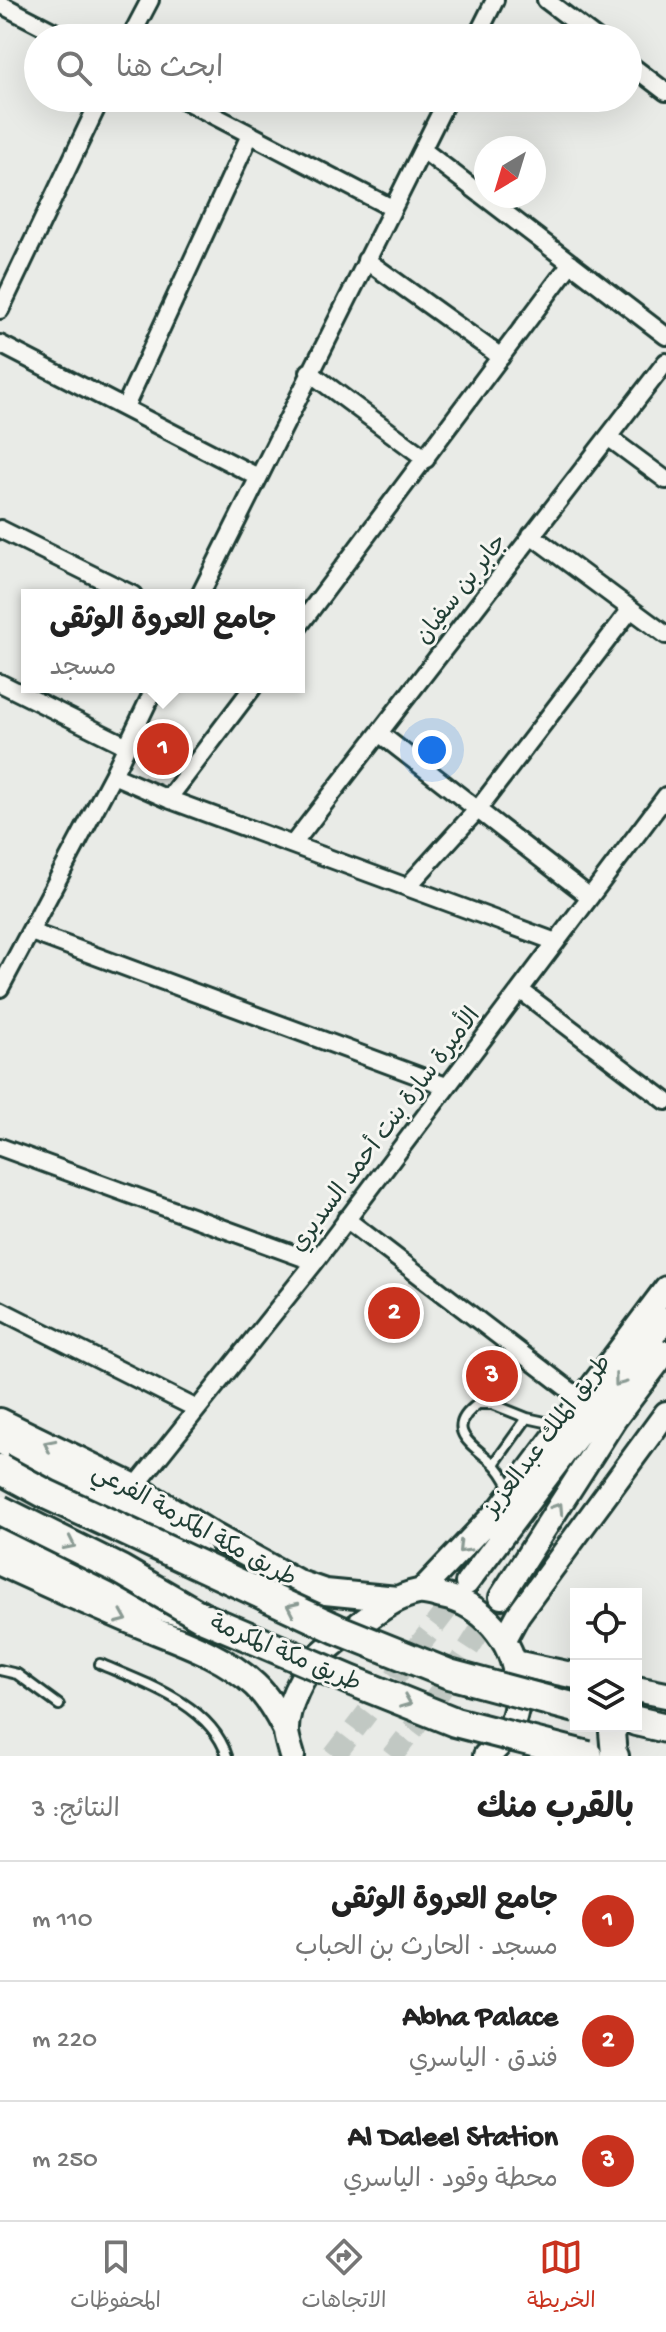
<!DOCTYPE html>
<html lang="ar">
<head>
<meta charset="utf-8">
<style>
	:root { --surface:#fff; --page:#f6f6f6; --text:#222; --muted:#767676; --line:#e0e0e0; --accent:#c8321e }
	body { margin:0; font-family:"Gochi Hand","Playpen Sans Arabic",sans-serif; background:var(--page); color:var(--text); direction:rtl }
	.controls { position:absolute; right:24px; bottom:24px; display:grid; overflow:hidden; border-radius:0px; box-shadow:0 8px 32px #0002 }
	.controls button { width:72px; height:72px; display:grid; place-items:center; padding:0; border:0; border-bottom:2px solid var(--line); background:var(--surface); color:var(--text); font:40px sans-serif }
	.compass { position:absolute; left:474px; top:136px; width:72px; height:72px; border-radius:50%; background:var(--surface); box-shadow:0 8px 32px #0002; rotate:218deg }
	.you { position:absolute; left:432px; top:750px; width:28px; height:28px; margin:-20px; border:6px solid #fff; border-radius:50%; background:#1a73e8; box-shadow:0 0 0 12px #1a73e833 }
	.badge { display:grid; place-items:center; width:52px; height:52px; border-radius:50%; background:var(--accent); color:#fff; font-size:26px; font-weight:700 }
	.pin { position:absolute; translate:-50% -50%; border:4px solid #fff; box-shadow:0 2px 8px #0006 }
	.popup { position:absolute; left:21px; top:589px; width:284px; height:104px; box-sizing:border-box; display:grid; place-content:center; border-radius:0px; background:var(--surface); filter:drop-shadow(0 2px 6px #0005); font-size:26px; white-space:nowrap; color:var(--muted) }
	.popup b { font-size:30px; color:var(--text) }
	.popup::after { content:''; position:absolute; left:50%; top:100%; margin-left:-16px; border:16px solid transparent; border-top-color:var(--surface) }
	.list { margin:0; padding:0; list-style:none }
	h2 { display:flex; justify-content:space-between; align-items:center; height:104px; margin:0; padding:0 32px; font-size:34px }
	h2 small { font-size:26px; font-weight:400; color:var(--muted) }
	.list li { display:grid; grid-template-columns:52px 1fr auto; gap:24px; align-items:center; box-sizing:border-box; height:120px; padding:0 32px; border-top:2px solid var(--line) }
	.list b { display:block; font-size:30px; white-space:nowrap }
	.list p { margin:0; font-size:26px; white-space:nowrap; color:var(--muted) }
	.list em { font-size:26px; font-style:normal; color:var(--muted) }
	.icon { flex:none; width:44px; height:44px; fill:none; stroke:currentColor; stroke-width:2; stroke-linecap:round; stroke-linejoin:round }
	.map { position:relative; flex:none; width:666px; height:1756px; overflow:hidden; direction:ltr }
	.search { position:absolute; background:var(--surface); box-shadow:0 8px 32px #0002; left:24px; right:24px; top:24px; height:88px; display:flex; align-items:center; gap:20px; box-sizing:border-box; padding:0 28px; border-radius:44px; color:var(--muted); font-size:30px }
	.sheet { height:464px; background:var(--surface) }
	nav { display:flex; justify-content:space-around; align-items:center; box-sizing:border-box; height:112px; border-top:2px solid var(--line); background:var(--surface); font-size:22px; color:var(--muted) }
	nav a { display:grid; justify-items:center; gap:4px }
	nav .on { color:var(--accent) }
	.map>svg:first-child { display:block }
</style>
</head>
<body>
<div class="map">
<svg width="666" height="1756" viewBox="0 0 666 1756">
	<rect width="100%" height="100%" fill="#e9ebe7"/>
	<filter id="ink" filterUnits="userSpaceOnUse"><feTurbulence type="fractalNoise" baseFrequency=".0125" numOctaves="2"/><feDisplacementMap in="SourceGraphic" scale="16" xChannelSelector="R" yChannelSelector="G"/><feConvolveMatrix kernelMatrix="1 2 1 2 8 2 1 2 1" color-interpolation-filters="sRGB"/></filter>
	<g filter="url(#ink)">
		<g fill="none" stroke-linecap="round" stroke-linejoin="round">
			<path stroke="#c1c8c3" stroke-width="22" stroke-dasharray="22 11" stroke-linecap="butt" d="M334,1756L464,1587
				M392,1756C432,1706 467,1652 501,1597"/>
			<g stroke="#1f3d34" stroke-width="14">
				<path id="service" d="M494,1464L527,1418
					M510,1488C505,1478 500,1469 492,1462C471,1444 443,1429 478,1404H492L527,1418L559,1425
					M100,1664C145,1683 211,1705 227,1756
					M0,1670L17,1674L59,1705"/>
			</g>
			<g stroke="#1f3d34" stroke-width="22">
				<path id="minor" d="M546,0L596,38
					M0,4L66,38
					M130,38L150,0
					M476,38L495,0
					M628,63L666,92
					M180,98L392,208
					M423,150L666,336
					M366,260L501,357
					M0,310L101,98
					M0,344L258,477
					M309,372L426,459
					M125,407L250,135
					M608,437L666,480
					M0,529L133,595
					M531,535L666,635
					M200,595L448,98
					M299,626L571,263
					M0,683L127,746
					M379,733L590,897
					M113,775L168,799L556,942
					M168,799L253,687
					M293,844L666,362
					M408,886L478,809L631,609
					M31,932L446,1086
					M0,988L113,775L155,687
					M520,990L666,1101
					M0,1147L315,1262
					M346,1219L581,1399
					M0,1310L197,1409
					M135,1487L315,1262L666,796"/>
			</g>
			<g stroke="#1f3d34" stroke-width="28">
				<path id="secondary" d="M467,1583L666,1319
					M420,1592L501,1507L666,1288
					M501,1597L615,1419L666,1352
					M505,1639L518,1615L666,1413"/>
			</g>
			<g stroke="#1f3d34" stroke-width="30">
				<path id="primary" d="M0,1421L135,1487L214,1536L299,1583L325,1592L397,1599
					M0,1441C69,1475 136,1511 199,1555
					M0,1563C45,1584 90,1604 135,1623C176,1640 222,1654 255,1685C269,1698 278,1715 286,1731
					M515,1663L576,1676
					M636,1689L666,1695
					M616,1726L612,1732L614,1755L616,1756
					M292,1756C290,1749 287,1740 286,1732C285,1708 303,1672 320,1655C332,1644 346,1634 359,1625C376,1612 396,1596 418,1592C425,1591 434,1594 442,1596C483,1604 513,1640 517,1681C520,1711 511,1738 486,1756"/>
			</g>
			<g stroke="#1f3d34" stroke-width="34">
				<path id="motorway" d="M0,1543L69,1575L128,1597L186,1613
					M636,1721L666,1728"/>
			</g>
			<use href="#service" stroke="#f6f6f2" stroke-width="8"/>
			<use href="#minor" stroke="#f6f6f2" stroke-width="16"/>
			<use href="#secondary" stroke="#f6f6f2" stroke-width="22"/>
			<use href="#primary" stroke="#f6f6f2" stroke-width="24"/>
			<use href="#motorway" stroke="#f6f6f2" stroke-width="28"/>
			<g stroke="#1f3d34" stroke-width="34" stroke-linecap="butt">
				<path id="motorway-bridge" d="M0,1469L48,1495L337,1629L449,1674L576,1708
					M0,1510L121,1570L202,1617L350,1680L455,1722L588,1756"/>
			</g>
			<use href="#motorway-bridge" stroke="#f6f6f2" stroke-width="28"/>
		</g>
		<defs><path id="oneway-chevron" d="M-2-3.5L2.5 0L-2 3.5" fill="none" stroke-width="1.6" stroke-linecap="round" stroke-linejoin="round" transform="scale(2)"/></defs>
		<g stroke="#8a9a93">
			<use href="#oneway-chevron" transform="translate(619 1381) rotate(127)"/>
			<use href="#oneway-chevron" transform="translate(49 1445) rotate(-154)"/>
			<use href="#oneway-chevron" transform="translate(558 1508) rotate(-57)"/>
			<use href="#oneway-chevron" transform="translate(70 1544) rotate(26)"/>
			<use href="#oneway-chevron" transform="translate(463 1548) rotate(134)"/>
			<use href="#oneway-chevron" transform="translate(292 1608) rotate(-155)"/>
			<use href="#oneway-chevron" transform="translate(122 1618) rotate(23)"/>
			<use href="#oneway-chevron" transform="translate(406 1702) rotate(22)"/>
		</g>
	</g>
	<g text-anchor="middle" stroke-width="6" stroke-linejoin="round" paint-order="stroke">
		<g font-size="24" fill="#1f3d34" stroke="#f6f6f2">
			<text transform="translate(460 588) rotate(-52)" y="8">جابر بن سفيان</text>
			<text transform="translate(384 1129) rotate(-53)" y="8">الأميرة سارة بنت أحمد السديري</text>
			<text transform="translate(546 1435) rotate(-53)" y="8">طريق الملك عبدالعزيز</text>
			<text transform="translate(195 1524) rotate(29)" y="8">طريق مكة المكرمة الفرعي</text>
			<text transform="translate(286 1652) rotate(23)" y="8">طريق مكة المكرمة</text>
		</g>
	</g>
</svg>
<div class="controls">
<button><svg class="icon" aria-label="locate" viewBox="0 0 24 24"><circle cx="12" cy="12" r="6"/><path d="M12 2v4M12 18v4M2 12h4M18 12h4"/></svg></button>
<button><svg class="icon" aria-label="layers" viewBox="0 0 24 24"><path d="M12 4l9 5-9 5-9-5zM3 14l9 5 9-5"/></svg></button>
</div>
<svg class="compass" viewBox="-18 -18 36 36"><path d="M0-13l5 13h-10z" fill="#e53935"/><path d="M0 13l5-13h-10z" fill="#767676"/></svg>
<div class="you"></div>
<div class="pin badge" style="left:163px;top:749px">1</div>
<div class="popup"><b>جامع العروة الوثقى</b>مسجد</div>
<div class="pin badge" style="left:394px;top:1313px">2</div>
<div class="pin badge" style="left:492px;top:1376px">3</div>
<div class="search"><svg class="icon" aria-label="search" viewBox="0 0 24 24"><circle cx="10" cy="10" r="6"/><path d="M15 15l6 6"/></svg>ابحث هنا</div>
</div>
<section class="sheet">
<h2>بالقرب منك<small>النتائج: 3</small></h2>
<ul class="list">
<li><span class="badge">1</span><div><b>جامع العروة الوثقى</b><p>مسجد · الحارث بن الحباب</p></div><em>110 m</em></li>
<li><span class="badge">2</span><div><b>Abha Palace</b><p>فندق · الياسري</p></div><em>220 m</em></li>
<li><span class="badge">3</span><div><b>Al Daleel Station</b><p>محطة وقود · الياسري</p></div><em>250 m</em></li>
</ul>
</section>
<nav>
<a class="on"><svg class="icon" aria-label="map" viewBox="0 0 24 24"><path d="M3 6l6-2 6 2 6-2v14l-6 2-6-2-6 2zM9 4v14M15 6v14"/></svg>الخريطة</a>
<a><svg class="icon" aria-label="directions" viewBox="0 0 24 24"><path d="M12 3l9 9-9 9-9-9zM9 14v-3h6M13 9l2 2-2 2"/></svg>الاتجاهات</a>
<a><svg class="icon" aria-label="saved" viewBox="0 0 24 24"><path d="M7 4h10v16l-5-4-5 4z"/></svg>المحفوظات</a>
</nav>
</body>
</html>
